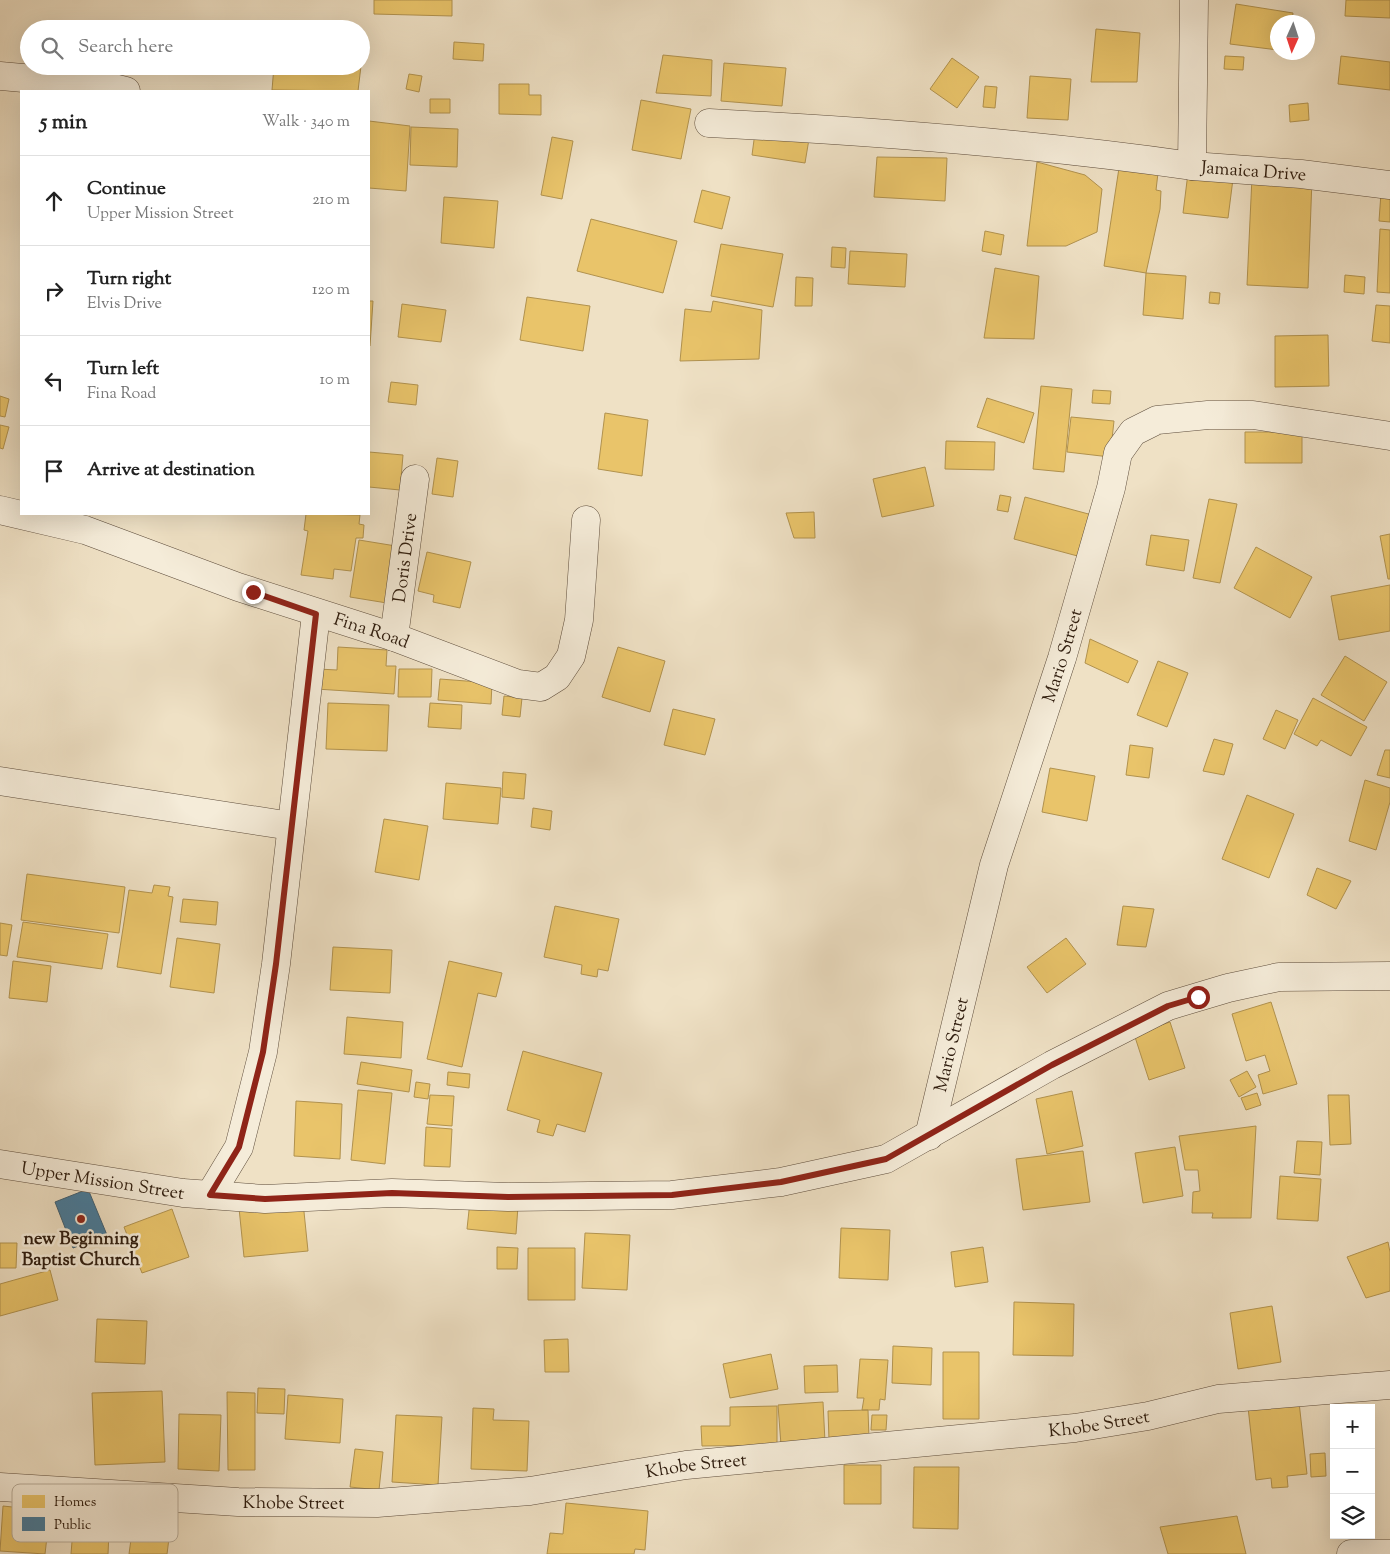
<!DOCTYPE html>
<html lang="en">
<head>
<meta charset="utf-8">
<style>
	:root { --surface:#fff; --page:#f2f2f2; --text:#222; --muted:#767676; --line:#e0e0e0 }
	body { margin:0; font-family:"Sorts Mill Goudy",serif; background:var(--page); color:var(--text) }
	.controls { position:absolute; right:15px; bottom:15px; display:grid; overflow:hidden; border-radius:0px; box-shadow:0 5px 20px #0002 }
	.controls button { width:45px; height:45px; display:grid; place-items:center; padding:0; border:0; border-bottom:1px solid var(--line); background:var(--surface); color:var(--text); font:25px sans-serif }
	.compass { position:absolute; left:1270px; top:15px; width:45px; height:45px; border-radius:50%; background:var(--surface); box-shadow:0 5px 20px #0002; rotate:183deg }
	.stop { position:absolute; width:15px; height:15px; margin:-11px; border:4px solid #8f2418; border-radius:50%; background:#fff }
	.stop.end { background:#8f2418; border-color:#fff; box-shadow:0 1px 5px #0008 }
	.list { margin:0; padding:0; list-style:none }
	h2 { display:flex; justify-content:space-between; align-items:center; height:65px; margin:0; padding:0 20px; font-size:21px }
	h2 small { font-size:16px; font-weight:400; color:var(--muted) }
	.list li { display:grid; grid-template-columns:32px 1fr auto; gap:15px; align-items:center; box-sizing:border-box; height:90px; padding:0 20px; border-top:1px solid var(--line) }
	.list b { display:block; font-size:19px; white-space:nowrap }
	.list p { margin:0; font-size:16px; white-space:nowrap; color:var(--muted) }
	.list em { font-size:16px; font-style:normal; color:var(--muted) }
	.icon { flex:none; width:28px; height:28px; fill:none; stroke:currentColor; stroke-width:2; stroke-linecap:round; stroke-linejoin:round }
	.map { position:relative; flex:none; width:1390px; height:1554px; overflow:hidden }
	.search { position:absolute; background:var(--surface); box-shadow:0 5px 20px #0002; left:20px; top:20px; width:350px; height:55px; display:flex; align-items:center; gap:12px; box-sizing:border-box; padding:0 18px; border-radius:28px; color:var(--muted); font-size:19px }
	.panel { position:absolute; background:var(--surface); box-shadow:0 5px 20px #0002; left:20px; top:90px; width:350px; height:425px; border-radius:0px }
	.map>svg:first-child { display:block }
</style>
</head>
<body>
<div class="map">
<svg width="1390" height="1554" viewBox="0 0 1390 1554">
	<rect width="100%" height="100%" fill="#efe1c5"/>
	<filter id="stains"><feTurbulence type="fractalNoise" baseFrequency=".004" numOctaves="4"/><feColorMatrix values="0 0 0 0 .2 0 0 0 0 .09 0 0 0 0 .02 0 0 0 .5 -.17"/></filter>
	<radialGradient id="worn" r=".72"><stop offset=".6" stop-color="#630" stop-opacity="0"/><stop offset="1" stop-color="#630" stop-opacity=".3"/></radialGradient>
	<path fill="#e9c46a" stroke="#b1924e" d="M374,0H452V16L374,14Z
		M1346,0H1390V18L1345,16Z
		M1236,4L1293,13L1292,22H1278V50L1230,44Z
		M1096,29L1140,33L1137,82H1091Z
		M454,42L484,44L483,61L453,59Z
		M663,55L712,60L711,96L656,93Z
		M1225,56L1244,57L1243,70L1224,69Z
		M1341,56L1390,62V90L1338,84Z
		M952,58L979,77L957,108L930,89Z
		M724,63L786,68L782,106L721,101Z
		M274,66H361L358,91L272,90Z
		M409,74L422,76L419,92L406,89Z
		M1030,76L1071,79L1068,120L1027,118Z
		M499,84H529V95H541V115L499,114Z
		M985,86L997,87L995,108L983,107Z
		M430,99H450V113H430Z
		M641,100L691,109L681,159L632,150Z
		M1308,103L1309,120L1290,122L1289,105Z
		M369,121L410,126L406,191L369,188Z
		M756,125L810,133L805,163L752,155Z
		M411,127L458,129L457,167L410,165Z
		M552,137L573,141L562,199L541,195Z
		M877,157L947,158L945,201L874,197Z
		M1037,162L1085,175L1102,189L1097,232L1066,246H1027Z
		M1119,168L1158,173L1156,190L1161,191L1160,209L1146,273L1104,266Z
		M1188,173L1233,179L1228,218L1183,213Z
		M1252,177L1312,179L1308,288L1247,285Z
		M702,190L730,197L722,229L694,222Z
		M1381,193H1390V222L1379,221Z
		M444,197L498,201L494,248L441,243Z
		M591,219L677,241L663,293L577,271Z
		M1380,229L1390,230V293L1377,292Z
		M985,231L1004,235L1001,255L982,251Z
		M721,244L783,254L773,307L711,296Z
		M832,247L846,248L845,268L831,267Z
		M850,251L907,254L905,287L848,284Z
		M995,268L1039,276L1034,339L984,338Z
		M1146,273L1186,276L1183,319L1143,315Z
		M1345,275L1365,277L1364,294L1344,292Z
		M796,277L813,278L812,306H795Z
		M1210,292L1220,293L1219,304L1209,303Z
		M527,297L590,306L583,351L520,340Z
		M369,301H373L370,346H369Z
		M713,301L762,310L759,359L680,361L685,309L711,312Z
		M402,304L446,310L441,342L398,337Z
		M1376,305L1390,306V343L1372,341Z
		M1328,335L1329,386L1275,387V336Z
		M391,382L418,385L416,405L388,402Z
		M1041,386L1072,389L1064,472L1033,469Z
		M1093,390L1111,391L1110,404L1092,403Z
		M0,396L9,399L5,417L0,416Z
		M987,398L1034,413L1024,443L977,427Z
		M605,413L648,420L642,476L598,469Z
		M1071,417L1114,421L1110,457L1067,452Z
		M0,425L9,427L3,449L0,448Z
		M1245,432H1302V463H1245Z
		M946,441L995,442L994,470L945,469Z
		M369,452L403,455L400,490L369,487Z
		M437,458L458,461L453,497L432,494Z
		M925,467L934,506L882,517L873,479Z
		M1000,495L1011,497L1008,512L997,510Z
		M1025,497L1096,516L1085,558L1014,539Z
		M1209,499L1237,504L1220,583L1193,578Z
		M814,512L815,538H794L786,513Z
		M306,514L360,515L359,524L364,525L363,538H356L351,571L334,569L333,579L301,575L308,531L304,530Z
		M1390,534V579H1388L1380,536Z
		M1151,535L1189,540L1184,571L1146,565Z
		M359,540L402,547L393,604L350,597Z
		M1256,547L1312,577L1290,618L1234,588Z
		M427,552L471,562L460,608L433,602L434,595L418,591Z
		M1390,585V631L1339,640L1331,596Z
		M1090,639L1138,661L1128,683L1085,663Z
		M338,647L387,650L386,666H396L394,694L316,689L318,669L337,670Z
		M618,647L665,661L650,712L602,697Z
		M1345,656L1387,682L1364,721L1321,695Z
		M1158,661L1188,673L1167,727L1137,715Z
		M399,669H432L431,697H398Z
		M440,679L492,683L491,704L438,700Z
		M504,696L522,698L520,717L502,715Z
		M1313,698L1367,727L1351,756L1321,740L1317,746L1294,734Z
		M328,703L389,705L387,751L326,749Z
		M430,703L462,705L461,729L428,727Z
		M673,709L715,719L705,755L664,745Z
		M1276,710L1298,720L1285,749L1263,739Z
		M1214,739L1233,744L1224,775L1203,771Z
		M1130,745L1153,748L1149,778L1126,775Z
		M1385,750H1390V778L1377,775Z
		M1050,768L1095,776L1087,821L1042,812Z
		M503,772L526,774L524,799L502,797Z
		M1365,780L1390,788V802L1376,850L1349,841Z
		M446,783L501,788L498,824L443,819Z
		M1247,795L1294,814L1269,878L1222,859Z
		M533,808L552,811L550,830L531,827Z
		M384,819L428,826L419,880L375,872Z
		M1317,868L1351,881L1336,909L1307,895Z
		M27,874L125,887L119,933L21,920Z
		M154,885L170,887L168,896L173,897L161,974L117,967L129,890L152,893Z
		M183,899L218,902L216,925L180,922Z
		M555,906L619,919L608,971L598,969L597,977L581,974L582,965L544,957Z
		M1123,906L1154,909L1146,947L1117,945Z
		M23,922L108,934L102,969L17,957Z
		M0,923L12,925L7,956L0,955Z
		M177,938L220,944L214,993L170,987Z
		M1066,938L1086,964L1047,993L1027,967Z
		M333,947L392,950L390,993L330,990Z
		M13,961L51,966L47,1002L9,998Z
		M449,961L502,973L496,997L478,993L462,1067L427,1059Z
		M1271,1002L1297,1084L1263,1094L1258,1075L1270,1071L1265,1055L1246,1061L1232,1014Z
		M347,1017L403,1022L401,1058L344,1054Z
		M1170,1022L1185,1068L1149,1080L1134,1034Z
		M523,1051L602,1073L585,1132L557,1124L553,1136L537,1132L540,1120L507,1110Z
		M361,1062L412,1070L409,1092L357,1084Z
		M1247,1071L1256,1087L1239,1097L1230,1080Z
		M448,1072L470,1074L469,1088L447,1085Z
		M416,1082L430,1084L428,1099L414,1097Z
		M358,1090L392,1093L385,1164L351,1160Z
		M1072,1091L1083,1146L1047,1154L1036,1099Z
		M1257,1093L1261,1105L1246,1110L1241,1098Z
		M430,1095L454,1096L452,1126L427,1124Z
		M1328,1095H1349L1351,1144L1330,1145Z
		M296,1101L342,1104L340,1159L294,1156Z
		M1256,1126L1251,1218H1212L1213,1213H1192L1193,1192L1200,1191L1198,1170H1185L1179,1136Z
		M426,1127L452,1129L450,1167L424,1166Z
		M1297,1141L1322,1142L1320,1175L1294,1173Z
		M1175,1147L1183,1196L1143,1203L1135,1153Z
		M1083,1151L1090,1202L1023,1210L1016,1159Z
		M1280,1176L1321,1179L1318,1221L1277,1219Z
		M470,1201L518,1206L516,1234L467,1229Z
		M303,1202L308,1251L244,1257L239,1208Z
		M172,1209L189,1257L142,1273L124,1227Z
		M841,1228L890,1230L888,1280L839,1278Z
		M585,1233L630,1235L627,1290L582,1288Z
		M1388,1242L1390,1252V1291L1366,1298L1347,1257Z
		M0,1243H17L16,1268H0Z
		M497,1247L518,1248L517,1269H497Z
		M983,1247L988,1282L955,1287L951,1252Z
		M528,1248H575V1300H528Z
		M50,1270L58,1300L0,1316V1284Z
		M1014,1302L1074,1304L1073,1356L1013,1355Z
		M1272,1306L1281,1362L1238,1369L1230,1313Z
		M97,1319L147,1321L145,1364L95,1362Z
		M568,1339L569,1372H545L544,1340Z
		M893,1346L932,1348L931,1385L892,1383Z
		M943,1352H979V1419H943Z
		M771,1354L778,1389L730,1398L723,1364Z
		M860,1359L888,1360L885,1400L880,1399L879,1410H862L864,1398H857Z
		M837,1365L838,1392L805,1393L804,1366Z
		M258,1388L285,1389L284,1414L257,1413Z
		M162,1391L165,1462L95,1465L92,1393Z
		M227,1392L255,1393V1470H228Z
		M288,1395L343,1399L340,1443L285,1439Z
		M823,1402L825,1442L781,1445L778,1405Z
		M1299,1402L1307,1474L1287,1476L1288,1487L1272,1488L1271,1478L1256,1480L1248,1407Z
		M777,1406V1445L702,1446L701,1426H730V1407Z
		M473,1408L494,1409L493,1420L529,1421L527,1471L471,1469Z
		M868,1410L869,1439L829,1440L828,1411Z
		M179,1414L221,1415L219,1471L178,1469Z
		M396,1415L442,1417L438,1485L392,1482Z
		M872,1415H887L886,1430H871Z
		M355,1449L383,1452L379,1490L350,1487Z
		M1325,1453L1326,1476L1311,1477L1310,1454Z
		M844,1465H881V1504H844Z
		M914,1467H959L958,1529L913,1528Z
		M566,1503L648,1511L645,1550L635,1549L634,1554H547L550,1533L563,1534Z
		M3,1506L50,1511L45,1554L0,1551Z
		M135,1510L172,1515L167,1554H129Z
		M1237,1516L1246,1554H1168L1160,1527Z
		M73,1529L109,1532L108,1554H71Z"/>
	<path fill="#457b9d" stroke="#3e5e72" d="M88,1189L107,1235L73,1248L55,1202Z"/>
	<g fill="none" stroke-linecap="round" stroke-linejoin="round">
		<g stroke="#5e4d3c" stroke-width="29">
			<g id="minor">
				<path id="s1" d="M1194,0L1192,166L1301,174L1390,185"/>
				<path d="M0,76L102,85L126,91"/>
				<path d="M709,123C870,131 1031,143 1192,166"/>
				<path id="s2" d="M0,510L85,530L238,587L394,637L518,684L541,687L557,677L571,656L579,620L586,520"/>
				<path id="s3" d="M394,637L415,479"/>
				<path d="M0,781L291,826"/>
				<path id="s4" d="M929,1136L994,865L1062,658L1111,488L1118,453L1133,432L1157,420L1208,415H1253L1390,436"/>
				<path id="s5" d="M0,1164L183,1193L265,1199L392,1193L508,1197L672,1195L781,1182L886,1159L1052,1065L1168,1006L1228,988L1279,977L1390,976"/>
				<path d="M210,1195L239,1147L263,1052L276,964L316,614"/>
				<path id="s6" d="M0,1487L238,1502L377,1503L530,1491L686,1465L1075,1428L1148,1416L1218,1399L1390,1385"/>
				<path d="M1351,1554H1390"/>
			</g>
		</g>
		<use href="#minor" stroke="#f5ecd9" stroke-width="28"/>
	</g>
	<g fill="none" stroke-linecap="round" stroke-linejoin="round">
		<path stroke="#8f2418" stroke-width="6" d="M253,592L316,614L276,964L263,1052L239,1147L210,1195L265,1199L392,1193L508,1197L672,1195L781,1182L886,1159L1052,1065L1168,1006L1198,997"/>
	</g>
	<circle fill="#8f2418" stroke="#f5ecd9" stroke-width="2" cx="81" cy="1219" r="5"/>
	<g text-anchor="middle" stroke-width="5" stroke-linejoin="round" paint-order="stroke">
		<g font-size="18" fill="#2e1c0e" stroke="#f5ecd9">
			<text dy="6" stroke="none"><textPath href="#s1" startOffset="228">Jamaica Drive</textPath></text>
			<text dy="6" stroke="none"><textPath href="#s3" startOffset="80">Doris Drive</textPath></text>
			<text dy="6" stroke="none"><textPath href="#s2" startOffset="391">Fina Road</textPath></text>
			<text dy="6" stroke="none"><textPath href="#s4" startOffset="499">Mario Street</textPath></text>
			<text dy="6" stroke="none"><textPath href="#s4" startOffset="94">Mario Street</textPath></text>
			<text dy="6" stroke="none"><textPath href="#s5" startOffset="104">Upper Mission Street</textPath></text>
			<text dy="6" stroke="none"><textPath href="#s6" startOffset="1104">Khobe Street</textPath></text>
			<text dy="6" stroke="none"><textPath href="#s6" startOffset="699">Khobe Street</textPath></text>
			<text dy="6" stroke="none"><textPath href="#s6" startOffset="294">Khobe Street</textPath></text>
		</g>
		<g font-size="18" font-weight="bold" fill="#2e1c0e" stroke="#f5ecd9">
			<text x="81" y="1244">new Beginning<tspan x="81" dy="21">Baptist Church</tspan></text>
		</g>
	</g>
	<rect x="12" y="1484" width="166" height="58" rx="8" fill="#f5ecd9" stroke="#b9ae9c" stroke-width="1"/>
	<rect x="22" y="1495" width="23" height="13" fill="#e9c46a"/>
	<rect x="22" y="1517" width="23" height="14" fill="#457b9d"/>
	<g font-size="14" fill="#2e1c0e">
		<text x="54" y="1506">Homes</text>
		<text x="54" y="1529">Public</text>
	</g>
	<rect width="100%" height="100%" filter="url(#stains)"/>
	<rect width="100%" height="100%" fill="url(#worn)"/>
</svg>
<div class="controls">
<button>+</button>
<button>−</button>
<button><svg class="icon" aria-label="layers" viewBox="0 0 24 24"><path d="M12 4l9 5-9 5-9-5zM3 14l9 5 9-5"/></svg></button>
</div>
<svg class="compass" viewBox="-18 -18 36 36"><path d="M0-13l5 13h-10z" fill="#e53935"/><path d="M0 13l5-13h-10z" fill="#767676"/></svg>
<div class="stop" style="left:1198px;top:997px"></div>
<div class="stop end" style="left:253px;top:592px"></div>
<div class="search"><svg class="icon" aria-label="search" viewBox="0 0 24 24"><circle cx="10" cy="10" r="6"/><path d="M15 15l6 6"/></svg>Search here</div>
<section class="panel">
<h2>5 min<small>Walk · 340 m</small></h2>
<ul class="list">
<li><svg class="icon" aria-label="ahead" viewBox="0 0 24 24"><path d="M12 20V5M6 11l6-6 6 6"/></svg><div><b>Continue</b><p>Upper Mission Street</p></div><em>210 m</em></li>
<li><svg class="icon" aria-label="right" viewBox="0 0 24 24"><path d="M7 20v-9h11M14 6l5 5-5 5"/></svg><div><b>Turn right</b><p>Elvis Drive</p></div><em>120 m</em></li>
<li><svg class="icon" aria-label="left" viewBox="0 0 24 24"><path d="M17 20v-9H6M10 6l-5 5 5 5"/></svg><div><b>Turn left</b><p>Fina Road</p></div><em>10 m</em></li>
<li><svg class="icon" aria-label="arrive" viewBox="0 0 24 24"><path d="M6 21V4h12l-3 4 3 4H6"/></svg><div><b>Arrive at destination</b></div></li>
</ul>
</section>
</div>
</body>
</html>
